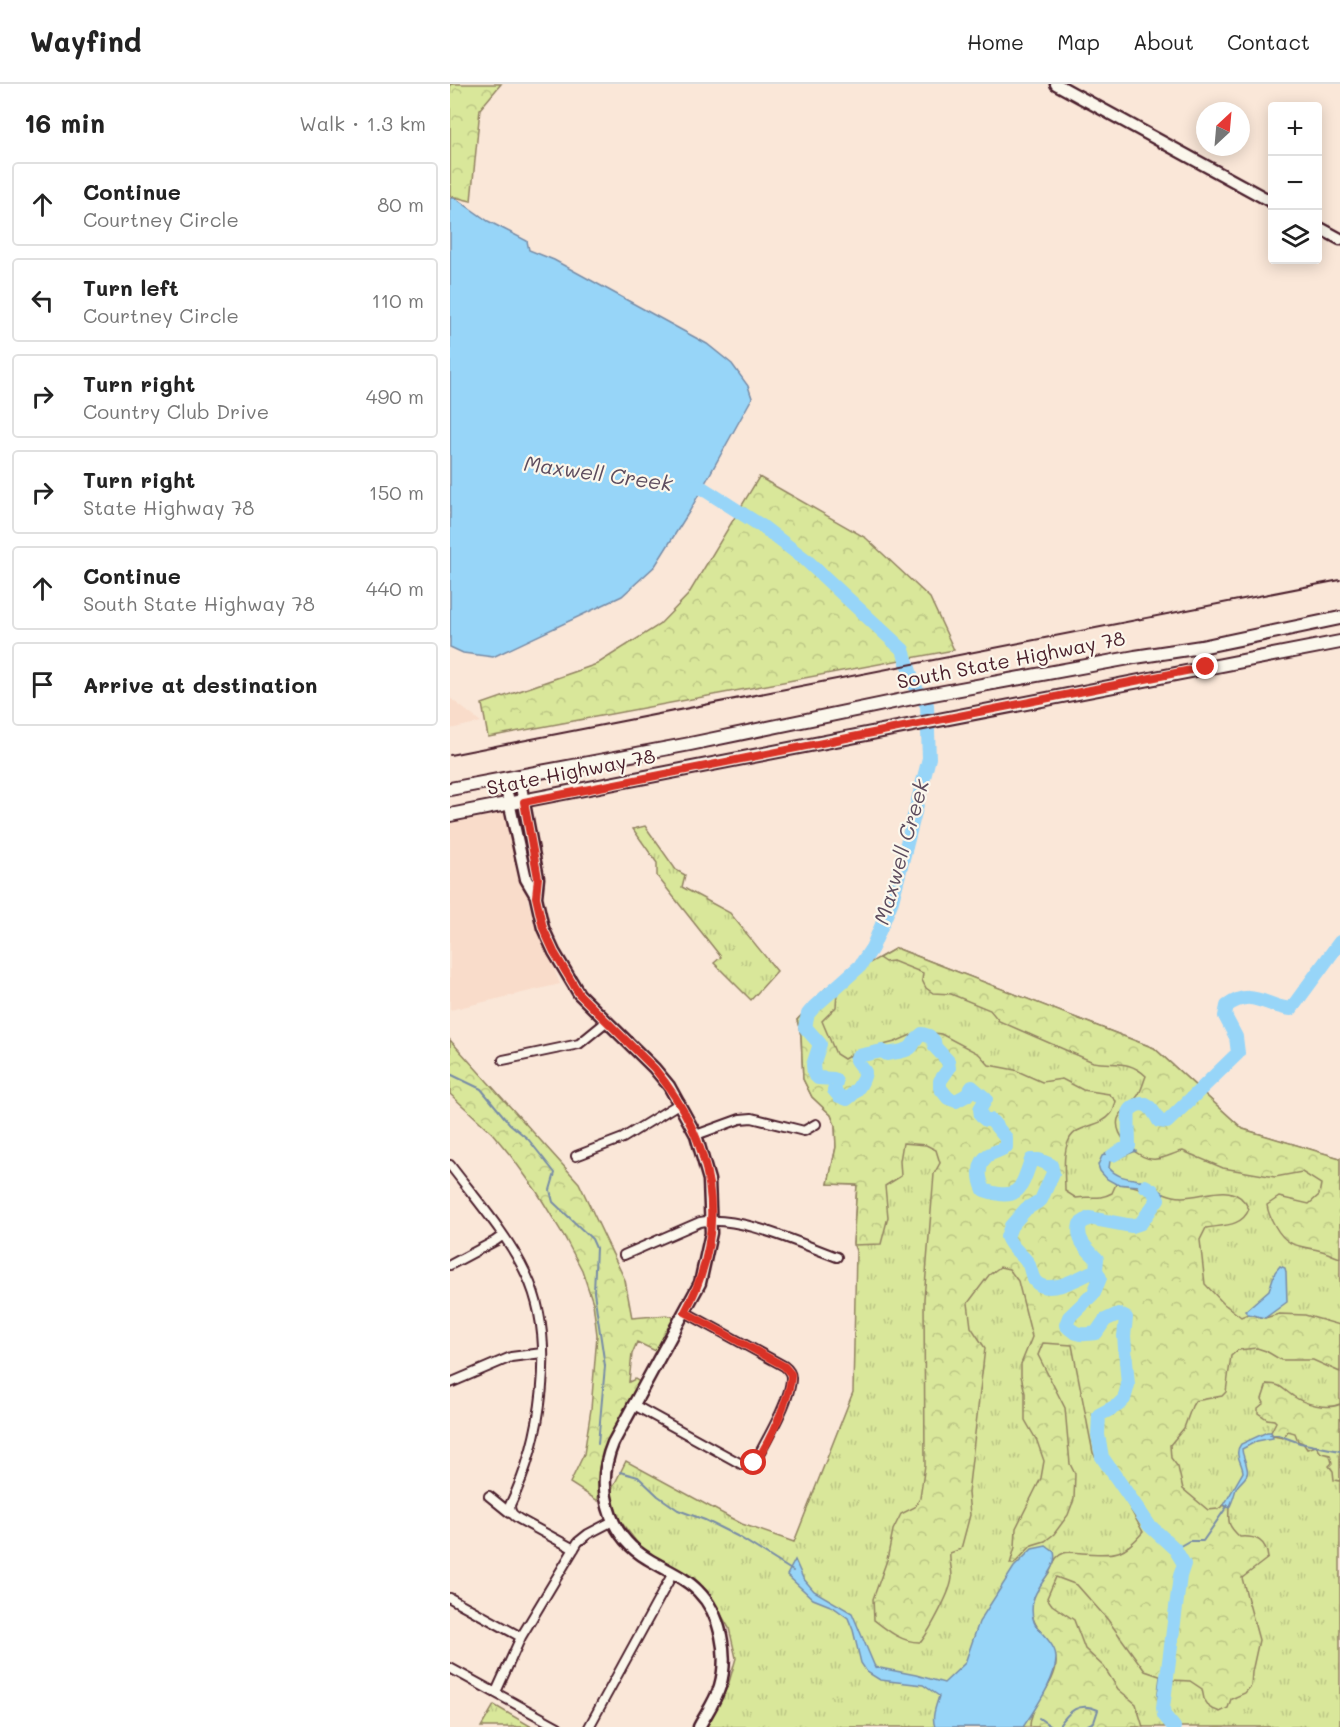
<!DOCTYPE html>
<html lang="en">
<head>
<meta charset="utf-8">
<style>
	:root { --surface:#fff; --page:#f2f2f2; --text:#222; --muted:#767676; --line:#e0e0e0 }
	body { margin:0; font-family:Mali,sans-serif; background:var(--page); color:var(--text) }
	.controls { position:absolute; right:18px; top:18px; display:grid; overflow:hidden; border-radius:6px; box-shadow:0 3px 15px #0003 }
	.controls button { width:54px; height:54px; display:grid; place-items:center; padding:0; border:0; border-bottom:2px solid var(--line); background:var(--surface); color:var(--text); font:30px sans-serif }
	.compass { position:absolute; left:746px; top:18px; width:54px; height:54px; border-radius:50%; background:var(--surface); box-shadow:0 3px 15px #0003; rotate:26deg }
	.stop { position:absolute; width:18px; height:18px; margin:-14px; border:4px solid #d93025; border-radius:50%; background:#fff }
	.stop.end { background:#d93025; border-color:#fff; box-shadow:0 2px 6px #0008 }
	.list { margin:0; padding:0; list-style:none }
	h2 { display:flex; justify-content:space-between; align-items:center; height:78px; margin:0; padding:0 24px; font-size:26px }
	h2 small { font-size:20px; font-weight:400; color:var(--muted) }
	.list li { display:grid; grid-template-columns:39px 1fr auto; gap:18px; align-items:center; box-sizing:border-box; height:84px; margin:0 12px 12px; padding:0 12px; border:2px solid var(--line); border-radius:6px }
	.list b { display:block; font-size:22px; white-space:nowrap }
	.list p { margin:0; font-size:20px; white-space:nowrap; color:var(--muted) }
	.list em { font-size:20px; font-style:normal; color:var(--muted) }
	.icon { flex:none; width:33px; height:33px; fill:none; stroke:currentColor; stroke-width:2; stroke-linecap:round; stroke-linejoin:round }
	.map { position:relative; flex:none; width:890px; height:1643px; overflow:hidden }
	header { display:flex; align-items:center; gap:36px; box-sizing:border-box; height:84px; padding:0 30px; background:var(--surface); border-bottom:2px solid var(--line) }
	header strong { font-size:28px }
	nav { display:flex; gap:33px; margin-inline-start:auto; font-size:21px }
	main { display:flex }
	aside { flex:1; background:var(--surface) }
	.map>svg:first-child { display:block }
</style>
</head>
<body>
<header>
<strong>Wayfind</strong>
<nav><a>Home</a><a>Map</a><a>About</a><a>Contact</a></nav>
</header>
<main>
<aside>
<h2>16 min<small>Walk · 1.3 km</small></h2>
<ul class="list">
<li><svg class="icon" aria-label="ahead" viewBox="0 0 24 24"><path d="M12 20V5M6 11l6-6 6 6"/></svg><div><b>Continue</b><p>Courtney Circle</p></div><em>80 m</em></li>
<li><svg class="icon" aria-label="left" viewBox="0 0 24 24"><path d="M17 20v-9H6M10 6l-5 5 5 5"/></svg><div><b>Turn left</b><p>Courtney Circle</p></div><em>110 m</em></li>
<li><svg class="icon" aria-label="right" viewBox="0 0 24 24"><path d="M7 20v-9h11M14 6l5 5-5 5"/></svg><div><b>Turn right</b><p>Country Club Drive</p></div><em>490 m</em></li>
<li><svg class="icon" aria-label="right" viewBox="0 0 24 24"><path d="M7 20v-9h11M14 6l5 5-5 5"/></svg><div><b>Turn right</b><p>State Highway 78</p></div><em>150 m</em></li>
<li><svg class="icon" aria-label="ahead" viewBox="0 0 24 24"><path d="M12 20V5M6 11l6-6 6 6"/></svg><div><b>Continue</b><p>South State Highway 78</p></div><em>440 m</em></li>
<li><svg class="icon" aria-label="arrive" viewBox="0 0 24 24"><path d="M6 21V4h12l-3 4 3 4H6"/></svg><div><b>Arrive at destination</b></div></li>
</ul>
</aside>
<div class="map">
<svg width="890" height="1643" viewBox="0 0 890 1643">
	<defs>
		<pattern id="grass-tufts" width="24" height="20" patternUnits="userSpaceOnUse" patternTransform="scale(1.5)"><rect width="24" height="20" fill="#d9e79a"/><path d="M3 7l-1-3M5 7V3M7 7l1-3M15 17l-1-3M17 17v-4M19 17l1-3" fill="none" stroke="#bcc685"/></pattern>
		<pattern id="forest-crowns" width="20" height="18" patternUnits="userSpaceOnUse" patternTransform="scale(1.5)"><rect width="20" height="18" fill="#d9e79a"/><path d="M2 6a3 3 0 1 1 6 0M12 15a3 3 0 1 1 6 0" fill="none" stroke="#bcc685"/></pattern>
	</defs>
	<rect width="100%" height="100%" fill="#fae7d8"/>
	<filter id="ink" filterUnits="userSpaceOnUse"><feTurbulence type="fractalNoise" baseFrequency=".0167" numOctaves="2"/><feDisplacementMap in="SourceGraphic" scale="12" xChannelSelector="R" yChannelSelector="G"/><feConvolveMatrix kernelMatrix="1 2 1 2 8 2 1 2 1" color-interpolation-filters="sRGB"/></filter>
	<g filter="url(#ink)">
		<path fill="#f9dcca" d="M0,614L31,638L0,645Z
			M68,726L78,818L110,900L0,926V739Z"/>
		<path fill="url(#grass-tufts)" stroke="#928362" stroke-width="1.5" d="M195,742L226,786L235,791L232,803L280,829L327,887L301,916L264,879L271,873L207,792V779L183,745Z
			M446,864L704,964L793,1045L890,1074V1643H256L278,1602L286,1574L279,1544L257,1507L231,1488L192,1465L168,1434L161,1407L176,1377L292,1440L344,1458L403,1308L406,1167L403,1159L407,1101L378,1100L386,1063L385,1041L381,1031L362,1013L353,995L351,951L347,936L377,903Z
			M44,1621L82,1643H31Z"/>
		<path fill="url(#forest-crowns)" stroke="#928362" stroke-width="1.5" d="M0,0H51L30,25L21,117L0,112Z
			M309,393L416,454L480,514L504,566L38,653L32,620L147,580L209,541L238,511Z
			M446,864L704,964L793,1045L890,1074V1174C884,1172 878,1169 872,1167C850,1161 838,1165 825,1142C821,1135 818,1129 817,1121L829,1113L859,1120L869,1111L871,1100L852,1088L825,1093L773,1084L733,1067C724,1069 715,1074 706,1075C690,1078 663,1052 668,1035C672,1025 680,1022 686,1014C691,1009 693,999 696,992C678,975 664,982 643,978L549,937L540,926L501,910L483,909L476,904L472,896L473,889L443,877L435,878L429,874Z
			M377,903L387,909L386,923L372,937L386,970L394,975L406,968L445,958L470,947L491,950L529,970L539,981L565,986L592,998L612,995L633,1006L659,1010L666,1017C665,1021 664,1027 661,1030C650,1044 626,1040 619,1056C612,1070 615,1092 615,1107L626,1114C642,1111 647,1117 662,1109L666,1100C683,1100 693,1105 708,1114L714,1109C719,1111 726,1113 732,1113C757,1113 785,1095 799,1125C792,1143 773,1141 756,1144L750,1156L755,1200L774,1220L791,1233L798,1230L815,1234L829,1230L855,1231L890,1241V1288L863,1276H831L816,1267L807,1264L788,1266L781,1272L776,1308L772,1312L745,1317L742,1322L734,1344L720,1361L721,1374L728,1383L733,1405L758,1426L768,1425L774,1421L779,1424C778,1439 778,1442 790,1453C806,1452 816,1456 818,1474L792,1494L809,1556L802,1588L801,1602L795,1609L781,1615L778,1624L770,1628L760,1624L754,1615L752,1605L740,1597L721,1596L695,1587L658,1536L627,1501L606,1493L597,1514L602,1521L624,1536L635,1565L654,1583L668,1605L686,1620L693,1643H580C580,1620 605,1601 606,1580C608,1554 574,1546 583,1514C586,1504 595,1495 600,1487C604,1480 604,1472 614,1469C618,1467 627,1469 632,1469C663,1470 671,1474 693,1448L674,1414L643,1369L622,1261L593,1259L588,1271L615,1324L620,1380L625,1390L624,1415L618,1431L604,1450L595,1457L582,1461L564,1480H560L565,1463L566,1444L591,1394L594,1377L587,1357L575,1336V1309L571,1292V1280L582,1253L568,1197L559,1185L550,1183L539,1191L518,1219L521,1243L535,1264L518,1409L520,1431L511,1465L500,1469C499,1477 502,1484 502,1493C502,1506 480,1546 471,1558C453,1559 438,1547 424,1536L423,1515L437,1476L443,1446L451,1430L465,1423L470,1414L475,1381L474,1215L484,1090L490,1079L486,1066L476,1061L453,1059L450,1077L451,1092L435,1102L438,1133L431,1160L403,1161L407,1101L378,1100L386,1063L385,1041L381,1031L362,1013L353,995L351,951L347,936Z
			M0,956L129,1099L175,1196L182,1234L217,1231L231,1235L212,1270L187,1258L182,1270L179,1298L185,1295L190,1298C177,1325 158,1350 150,1379C147,1391 149,1405 148,1417L120,1399L134,1370L141,1325L147,1251L143,1219L132,1186L114,1152L87,1108L61,1072L42,1049L0,1010Z
			M817,1300C832,1300 832,1305 843,1312C854,1320 878,1326 890,1320V1397L884,1396L883,1387L879,1382L882,1379L880,1371L871,1369L866,1362L857,1365L853,1359L848,1357L845,1349L838,1347L833,1354L823,1352L821,1348L826,1338L824,1336L817,1335L808,1329V1324L814,1319L812,1315Z"/>
		<path fill="#97d5f8" stroke="#788ca6" stroke-width="1.5" d="M0,114H5L38,137L77,157L79,166L104,176L257,260L282,280L298,302L302,314L239,428L205,482L172,512L43,573L13,569L0,563Z
			M675,1059L686,1067L660,1077L659,1084C669,1096 682,1093 696,1098C703,1101 708,1105 714,1109L708,1115L689,1102L666,1100L657,1095L650,1087L648,1081L652,1072Z
			M830,1182L835,1184L836,1188L837,1218L815,1234L798,1230L795,1227L819,1206L825,1188Z
			M817,1348H821L823,1354L807,1357L792,1365C792,1372 796,1376 797,1384C800,1394 789,1397 786,1405C784,1411 783,1417 779,1424L774,1421L793,1388C792,1378 783,1370 791,1360Z
			M596,1462L604,1468C609,1483 586,1501 583,1517C578,1546 595,1546 604,1565C614,1584 584,1627 573,1643H485C481,1633 486,1622 489,1612L473,1601L430,1596L417,1588L411,1579L403,1546L398,1534L383,1523L363,1515L337,1491L345,1476L353,1494L364,1507L402,1529L425,1583L466,1591L494,1599L515,1579L529,1538L564,1483L582,1465Z
			M710,1593L721,1596C717,1620 713,1625 730,1643H719C704,1628 707,1613 710,1593Z"/>
		<g fill="none" stroke-linecap="round" stroke-linejoin="round">
			<path stroke="#788ca6" stroke-width="2" d="M0,990L31,1005L60,1040L78,1055L105,1089L100,1106L103,1118L142,1155L146,1164L144,1208L155,1282L148,1360
				M820,1351H828L850,1359L890,1367
				M170,1388L188,1393L208,1412L228,1426L255,1436L289,1453L343,1487
				M725,1465L739,1457H753L778,1421
				M589,1634L602,1643
				M608,1643C619,1627 629,1617 648,1626L644,1638L634,1643"/>
			<path stroke="#97d5f8" stroke-width="14" d="M234,401L252,404L313,443L356,476L453,566L465,603L477,621L479,674L442,817L422,864L410,882L364,923L358,930L355,943L370,960L363,981L364,990L368,994L384,995L386,998L384,1006L389,1012L397,1015C406,1008 413,1000 415,988L406,976L408,972L432,967L437,970C445,968 457,968 462,962C466,956 466,954 472,950L479,952L484,957L485,963L498,977L499,984L490,997V1004L498,1014L506,1017L517,1011L522,1003L536,1015L530,1025L531,1032L536,1036H541L556,1054V1063C550,1067 542,1068 537,1072C527,1081 529,1095 534,1106C569,1118 571,1105 581,1076H589L601,1081L603,1089L591,1116L576,1125L561,1142L557,1153C562,1165 571,1169 578,1179C581,1184 581,1192 585,1197C598,1213 631,1193 646,1186
				M663,1071L679,1062C679,1056 678,1032 679,1029C680,1025 681,1025 685,1022C697,1015 704,1028 709,1037L717,1038L788,969L786,953L775,932L777,922C803,903 815,923 841,925L890,858
				M695,1102L702,1106L708,1115L691,1139L682,1142L639,1134L630,1140C626,1156 636,1164 647,1175L646,1186L650,1194L644,1209L619,1233L616,1241C626,1252 632,1251 646,1249L655,1236L668,1230L676,1234L674,1252L678,1301L674,1315L668,1321L649,1331L648,1351L652,1373L699,1441L725,1465L734,1480L730,1492L713,1624L714,1631L724,1643"/>
			<g stroke="#4a1f2b" stroke-width="12">
				<path id="street" d="M53,976L129,960L156,938
					M246,1051L290,1035L302,1034L354,1047L366,1040
					M126,1072L173,1054L230,1019
					M0,1081C25,1114 59,1153 76,1190C108,1256 91,1358 60,1421C60,1429 63,1431 69,1435L124,1465
					M174,1171L250,1138C287,1130 351,1160 387,1173
					M0,1181L45,1157L52,1152
					M0,1299L61,1273L92,1269
					M184,1321L293,1381H300L306,1376C316,1357 341,1315 341,1294C341,1288 338,1285 334,1282L235,1228
					M39,1412L60,1429
					M0,1514L71,1553
					M0,1584L108,1643
					M46,1608L71,1553L128,1458L138,1450L161,1438
					M139,1643L223,1489"/>
			</g>
			<g stroke="#4a1f2b" stroke-width="15">
				<path id="secondary" d="M606,0L822,118
					M868,143L890,155
					M69,692L88,794L86,813L93,844L104,868L129,910L204,984L219,1002L246,1051L259,1096L261,1149L250,1199L163,1359C145,1402 157,1451 198,1475C214,1485 235,1493 248,1507C271,1530 279,1571 270,1602C266,1616 256,1630 249,1643
					M54,695L76,795L86,812"/>
			</g>
			<g stroke="#4a1f2b" stroke-width="16">
				<path id="primary" d="M0,705L240,660L472,612L685,573L751,563L890,534
					M0,731L890,558"/>
			</g>
			<use href="#street" stroke="#fbf7ec" stroke-width="8"/>
			<use href="#secondary" stroke="#fbf7ec" stroke-width="10"/>
			<use href="#primary" stroke="#fbf7ec" stroke-width="12"/>
			<path stroke="#4a1f2b" stroke-width="2" d="M0,671L890,496"/>
		</g>
	</g>
	<g fill="none" stroke-linecap="round" stroke-linejoin="round" filter="url(#ink)">
		<path stroke="#d93025" stroke-width="8" d="M304,1379C317,1365 342,1309 341,1290L334,1282L235,1228C281,1143 264,1057 204,984L129,910L104,868L93,844L86,813L88,794L74,718L756,583"/>
	</g>
	<g text-anchor="middle" stroke-width="4.5" stroke-linejoin="round" paint-order="stroke">
		<g font-size="20" fill="#4a1f2b" stroke="#fbf7ec">
			<text transform="translate(561 576) rotate(-11)" y="7">South State Highway 78</text>
			<text transform="translate(121 688) rotate(-11)" y="7">State Highway 78</text>
		</g>
		<g font-size="21" font-style="italic" fill="#5d4c5e" stroke="#fbf7ec">
			<text transform="translate(148 390) rotate(8)" y="7">Maxwell Creek</text>
			<text transform="translate(452 768) rotate(-74)" y="7">Maxwell Creek</text>
		</g>
	</g>
</svg>
<div class="controls">
<button>+</button>
<button>−</button>
<button><svg class="icon" aria-label="layers" viewBox="0 0 24 24"><path d="M12 4l9 5-9 5-9-5zM3 14l9 5 9-5"/></svg></button>
</div>
<svg class="compass" viewBox="-18 -18 36 36"><path d="M0-13l5 13h-10z" fill="#e53935"/><path d="M0 13l5-13h-10z" fill="#767676"/></svg>
<div class="stop" style="left:304px;top:1379px"></div>
<div class="stop end" style="left:756px;top:583px"></div>
</div>
</main>
</body>
</html>
